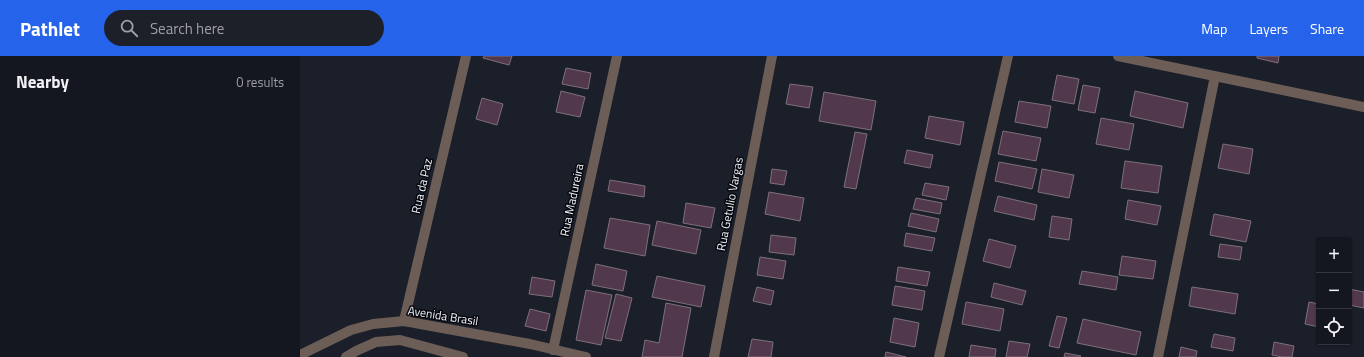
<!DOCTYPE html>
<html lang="en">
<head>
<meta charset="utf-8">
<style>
	:root { --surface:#141720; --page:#1d2029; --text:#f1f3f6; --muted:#9d9fa5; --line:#33363e; --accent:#2563eb }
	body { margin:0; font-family:"Titillium Web",sans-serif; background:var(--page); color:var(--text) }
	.controls { position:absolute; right:12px; bottom:12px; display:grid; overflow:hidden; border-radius:4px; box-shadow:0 1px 3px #0004 }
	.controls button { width:36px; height:36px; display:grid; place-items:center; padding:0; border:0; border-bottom:1px solid var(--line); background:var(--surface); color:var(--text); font:20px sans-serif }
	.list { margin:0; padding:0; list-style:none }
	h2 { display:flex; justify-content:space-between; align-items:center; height:52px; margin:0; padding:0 16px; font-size:17px }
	h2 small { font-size:13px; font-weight:400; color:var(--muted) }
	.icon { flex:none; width:22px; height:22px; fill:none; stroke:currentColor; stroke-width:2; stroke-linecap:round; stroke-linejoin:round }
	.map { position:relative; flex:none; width:1064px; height:301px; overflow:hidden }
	header { display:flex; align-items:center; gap:24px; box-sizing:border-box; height:56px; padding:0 20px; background:var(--accent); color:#fff }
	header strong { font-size:19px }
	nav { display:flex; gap:22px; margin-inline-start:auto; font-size:14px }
	.search { width:280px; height:36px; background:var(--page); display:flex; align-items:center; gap:10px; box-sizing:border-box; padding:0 14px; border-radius:22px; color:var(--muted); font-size:15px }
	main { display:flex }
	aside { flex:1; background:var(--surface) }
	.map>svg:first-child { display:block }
</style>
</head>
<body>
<header>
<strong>Pathlet</strong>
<div class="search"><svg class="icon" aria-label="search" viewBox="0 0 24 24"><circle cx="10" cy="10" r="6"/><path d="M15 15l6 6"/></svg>Search here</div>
<nav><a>Map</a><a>Layers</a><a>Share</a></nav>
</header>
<main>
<aside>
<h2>Nearby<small>0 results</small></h2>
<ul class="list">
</ul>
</aside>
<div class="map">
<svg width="1064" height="301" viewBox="0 0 1064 301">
	<rect width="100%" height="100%" fill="#1b1f2a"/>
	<path fill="#52384c" stroke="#7d7079" d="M184,0H212L209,9L183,2Z
		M957,0H979L978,7L957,2Z
		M266,12L291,17L288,33L262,28Z
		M757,19L779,23L774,48L752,44Z
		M490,28L513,31L509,52L486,48Z
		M783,29L800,32L795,57L778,54Z
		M261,35L285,41L280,61L256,56Z
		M835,35L888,47L883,72L830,60Z
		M524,36L576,45L571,74L519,65Z
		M182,42L203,48L197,69L176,63Z
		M719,45L751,50L747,72L715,66Z
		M629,60L664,66L660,89L625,82Z
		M801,62L834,68L829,94L796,88Z
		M703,75L741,82L736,105L698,98Z
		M555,76L567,78L556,133L544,131Z
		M923,88L953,93L949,118L918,112Z
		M607,94L633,99L630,112L604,107Z
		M825,105L862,110L858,137L821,132Z
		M699,106L737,113L732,133L695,125Z
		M472,113L487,115L484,129L470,127Z
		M742,113L774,119L769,142L738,136Z
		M310,124L345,130L344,141L308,135Z
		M625,127L649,131L646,144L622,139Z
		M469,136L504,142L500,165L465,158Z
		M698,140L737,149L734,164L694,155Z
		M616,142L642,147L640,158L613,153Z
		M828,144L861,150L857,169L825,163Z
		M386,147L415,152L411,172L383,167Z
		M611,157L639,163L636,176L608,170Z
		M914,158L951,165L946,186L910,179Z
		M752,160L772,163L769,184L749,181Z
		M310,162L350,169L345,200L304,192Z
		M357,165L401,174L396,198L352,189Z
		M606,177L635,182L632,195L604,190Z
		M471,179L496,182L494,199L469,196Z
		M689,183L716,190L710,212L683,205Z
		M920,188L942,191L940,204L918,201Z
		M822,200L856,205L853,223L819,219Z
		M460,201L486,205L483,223L457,219Z
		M296,208L327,215L323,235L292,229Z
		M598,211L630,216L627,230L596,225Z
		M782,215L818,221L816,234L779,228Z
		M357,220L405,230L401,251L352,241Z
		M232,221L255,225L252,241L229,238Z
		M694,227L726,235L722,249L691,241Z
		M595,230L625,235L622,254L592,249Z
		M457,231L474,235L471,249L453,245Z
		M892,231L938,238L935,258L889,250Z
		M1049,233L1064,236V252L1049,249Z
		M286,234L312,239L301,289L276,284Z
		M316,238L332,242L321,285L305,282Z
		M666,246L704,253L700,275L662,268Z
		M1009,246L1019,248V271L1005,268Z
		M366,247L391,252L382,301H342L345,284L359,287Z
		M230,253L250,258L246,275L225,270Z
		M757,260L767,262L759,292L749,290Z
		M594,262L619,267L615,291L590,286Z
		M783,263L841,276L836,299L777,287Z
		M914,278L935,282L933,295L911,291Z
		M452,283L473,286L471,301H448Z
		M709,285L730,288L727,301H706Z
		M974,286L994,290L992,301H982L972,299Z
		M671,289L696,293L695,301H669Z
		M881,291L897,295L896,301H879Z
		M586,296L606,301H585Z
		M765,297L781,300L780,301H764Z"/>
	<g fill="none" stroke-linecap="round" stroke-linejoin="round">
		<path stroke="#6c5d57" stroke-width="10" d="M818,0L1064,51
			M104,265L166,0
			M253,294L317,0
			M414,301L472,0
			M639,301L708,0
			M858,301L915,20"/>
		<path stroke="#6c5d57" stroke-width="10" d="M0,299L51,274L73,268L104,265L230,288L286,301
			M46,301L56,295L76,286L100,284L163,301"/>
	</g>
	<g text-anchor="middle" stroke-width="3" stroke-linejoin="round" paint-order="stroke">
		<g font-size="12" fill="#f0f3fb" stroke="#07090e">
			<text transform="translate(122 130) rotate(-77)" y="4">Rua da Paz</text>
			<text transform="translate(272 144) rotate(-78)" y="4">Rua Madureira</text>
			<text transform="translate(430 148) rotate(-79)" y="4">Rua Getulio Vargas</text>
			<text transform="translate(143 260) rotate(9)" y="4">Avenida Brasil</text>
		</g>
	</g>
</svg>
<div class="controls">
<button>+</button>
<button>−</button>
<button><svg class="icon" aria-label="locate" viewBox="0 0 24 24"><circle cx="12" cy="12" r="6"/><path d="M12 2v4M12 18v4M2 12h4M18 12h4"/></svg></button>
</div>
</div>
</main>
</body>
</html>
